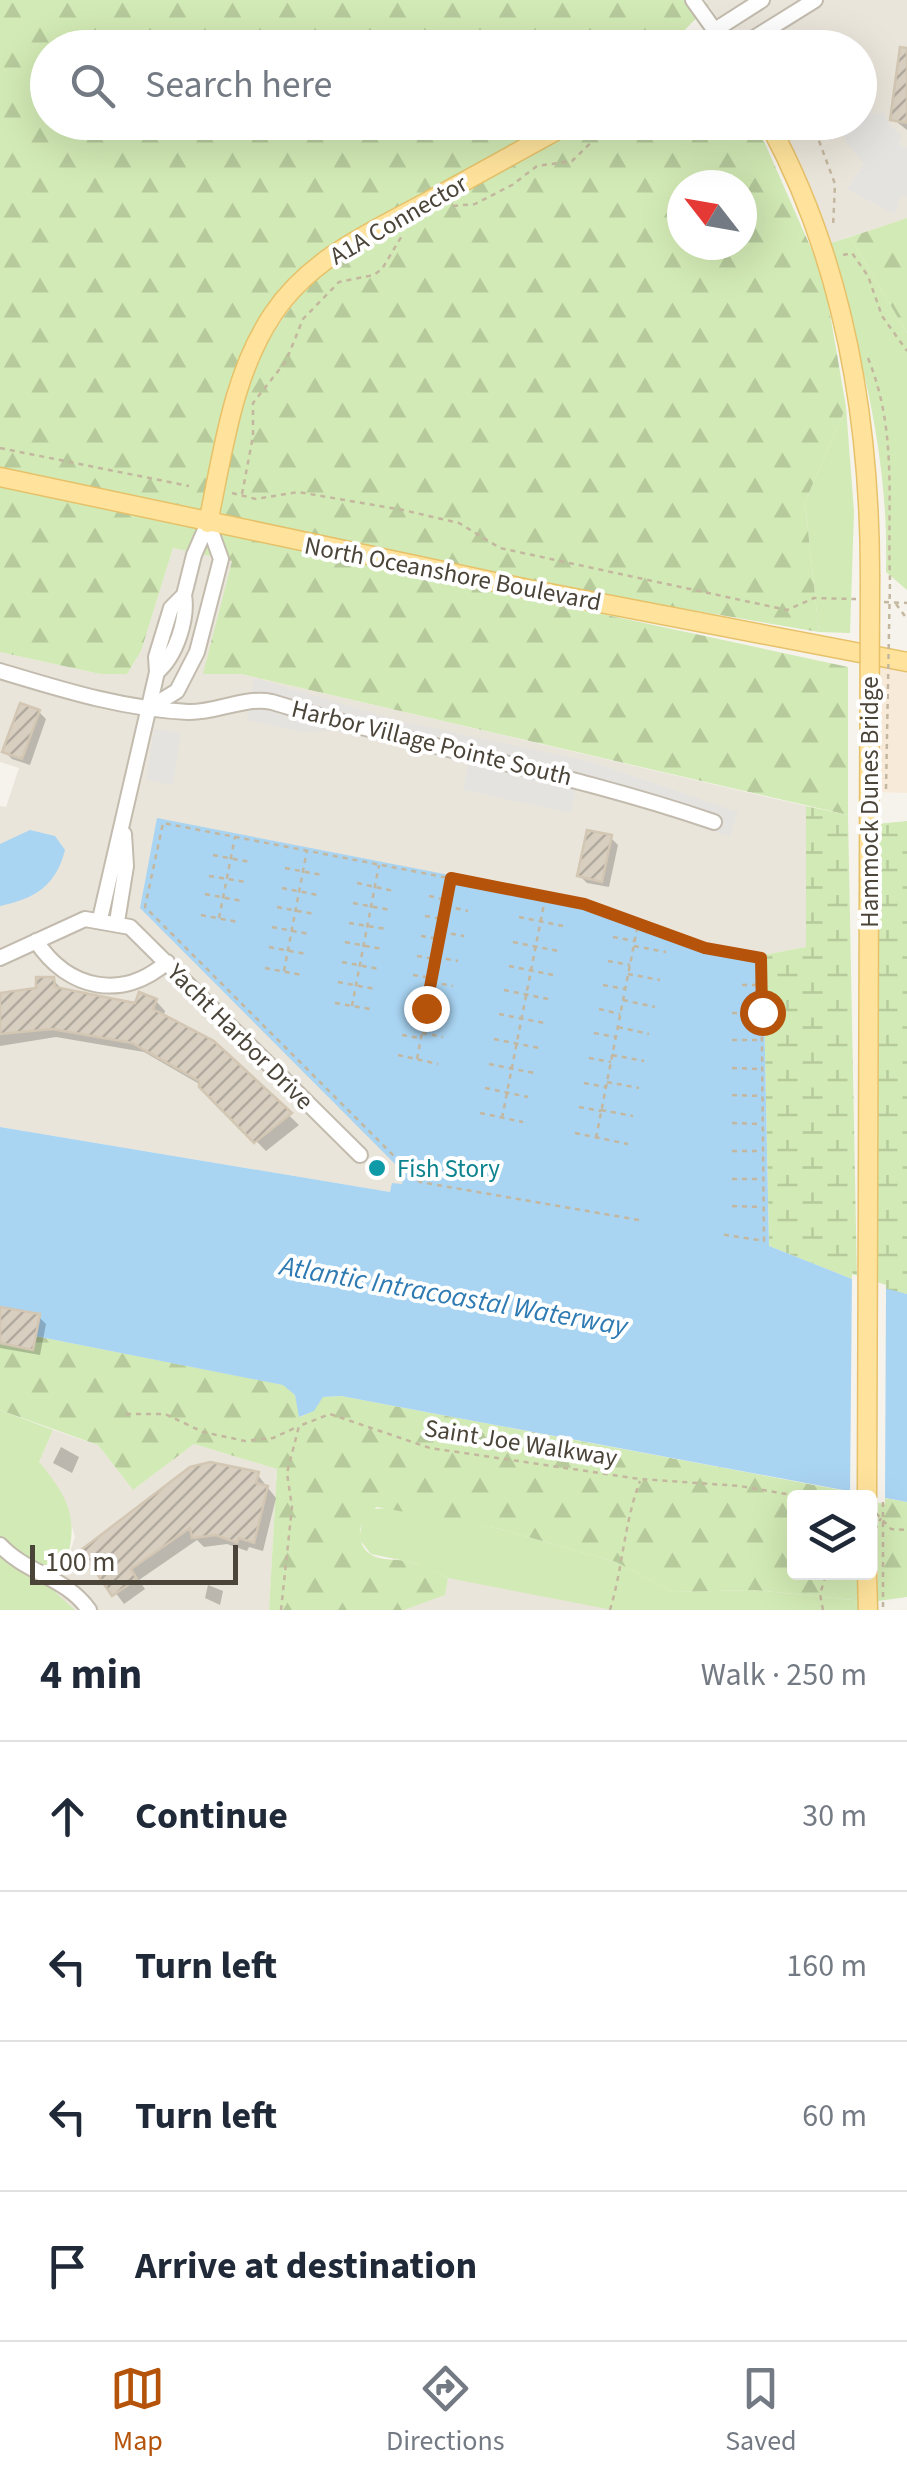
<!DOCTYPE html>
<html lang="en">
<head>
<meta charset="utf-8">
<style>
	:root { --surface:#fff; --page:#f2f2f3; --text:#1f2937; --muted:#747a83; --line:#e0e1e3; --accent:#b45309 }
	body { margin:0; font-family:"Source Sans 3",sans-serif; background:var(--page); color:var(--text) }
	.controls { position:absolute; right:30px; bottom:30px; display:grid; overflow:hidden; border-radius:10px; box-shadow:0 10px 40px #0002 }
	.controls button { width:90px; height:90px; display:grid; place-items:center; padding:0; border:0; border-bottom:2px solid var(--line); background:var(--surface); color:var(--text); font:50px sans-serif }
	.compass { position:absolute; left:667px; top:170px; width:90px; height:90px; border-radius:50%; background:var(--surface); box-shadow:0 10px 40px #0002; rotate:301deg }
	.scale { position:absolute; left:30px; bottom:25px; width:208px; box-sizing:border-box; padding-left:10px; border:5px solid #4b4439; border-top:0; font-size:28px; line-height:35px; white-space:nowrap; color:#4b4439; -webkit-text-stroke:8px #fff; paint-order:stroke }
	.stop { position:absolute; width:30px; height:30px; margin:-22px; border:8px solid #b45309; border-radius:50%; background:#fff }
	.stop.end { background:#b45309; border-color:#fff; box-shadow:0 2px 10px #0008 }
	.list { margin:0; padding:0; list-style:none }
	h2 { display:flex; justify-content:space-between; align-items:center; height:130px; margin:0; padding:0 40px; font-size:42px }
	h2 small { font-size:32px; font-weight:400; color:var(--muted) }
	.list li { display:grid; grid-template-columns:65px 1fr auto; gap:30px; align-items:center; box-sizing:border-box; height:150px; padding:0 40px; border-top:2px solid var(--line) }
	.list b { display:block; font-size:38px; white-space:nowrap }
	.list em { font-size:32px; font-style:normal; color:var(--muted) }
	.icon { flex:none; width:55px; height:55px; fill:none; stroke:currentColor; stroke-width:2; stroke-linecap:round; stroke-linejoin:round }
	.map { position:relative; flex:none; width:907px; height:1610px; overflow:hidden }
	.search { position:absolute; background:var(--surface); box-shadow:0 10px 40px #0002; left:30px; right:30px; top:30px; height:110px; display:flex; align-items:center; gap:25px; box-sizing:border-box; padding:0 35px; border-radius:55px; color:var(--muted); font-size:38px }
	.sheet { height:730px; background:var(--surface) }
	nav { display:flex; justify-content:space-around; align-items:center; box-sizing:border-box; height:140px; border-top:2px solid var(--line); background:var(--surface); font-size:28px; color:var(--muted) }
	nav a { display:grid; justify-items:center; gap:5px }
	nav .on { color:var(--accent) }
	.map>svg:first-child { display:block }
</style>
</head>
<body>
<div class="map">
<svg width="907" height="1610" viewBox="0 0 907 1610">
	<defs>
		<pattern id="forest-firs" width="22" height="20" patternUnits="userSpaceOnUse" patternTransform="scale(2.5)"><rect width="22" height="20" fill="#d2eab5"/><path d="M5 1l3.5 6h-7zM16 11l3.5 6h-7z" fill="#b6ca9c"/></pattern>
		<pattern id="wetland-marsh" width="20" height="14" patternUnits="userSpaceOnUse" patternTransform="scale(2.5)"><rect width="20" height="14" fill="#d2eab5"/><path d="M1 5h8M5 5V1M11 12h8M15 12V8" fill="none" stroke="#b6ca9c"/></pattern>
		<pattern id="building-hatch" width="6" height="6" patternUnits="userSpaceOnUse" patternTransform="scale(2.5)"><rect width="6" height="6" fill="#d8cfc1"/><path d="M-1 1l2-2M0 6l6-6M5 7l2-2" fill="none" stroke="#b1aa9e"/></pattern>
	</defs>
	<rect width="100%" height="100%" fill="#f6f3ec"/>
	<path fill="#eae5da" d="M705,0H907V218L828,244L777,123L860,122V48L737,47Z
		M173,548L232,561L204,674H241L806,806V947L763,955L704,944L582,901L404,1173L402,1185L390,1192L0,1127V806L6,807L19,768L0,762V652L100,674H127L141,651Z
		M53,1430L98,1445L133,1490L194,1444L277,1469L269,1610H75L56,1594L75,1537L63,1497L39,1462Z
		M448,1578L569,1598L613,1610H404L444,1595Z"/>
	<path fill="#f7ead8" d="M878,664L907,669V793L876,792Z"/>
	<path fill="#d2eab5" d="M850,237L907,333V590L886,572C889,453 862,356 828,244Z
		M846,407L854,512L850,633L819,632L805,502Z
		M0,1410L53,1430L39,1462C83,1513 76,1535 56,1593L75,1610H0Z
		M390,1508L500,1529L616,1562L673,1592L755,1590L863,1601V1610H613L448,1578L415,1563L371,1554L359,1539L363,1519L372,1509Z"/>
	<path fill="url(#forest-firs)" fill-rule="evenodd" d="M0,0H702L709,5L676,39L680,47L48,48V122L556,123L328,247L291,278L265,310L202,515L0,470Z
		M589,123H756L814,255L828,302L846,407L805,502L819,632L534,583L217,518C241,409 248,335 338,259ZM682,185H742V245H682Z
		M907,218V333L850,237Z
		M0,484L848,667V815L241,674H203L232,561L173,548L141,651L127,674H100L0,652Z
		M35,1336L284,1385L295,1395L300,1417L313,1411L323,1397L341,1396L862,1494V1497L794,1498V1572L863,1573V1601L755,1590L673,1592L616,1562L500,1529L377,1507C360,1517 352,1540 370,1554C382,1562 397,1558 410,1562C423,1565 436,1573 448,1578L445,1595L404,1610H269L277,1469L194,1444L133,1490L98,1445L0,1410V1343L33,1349Z
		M878,1497L907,1502V1597L878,1601Z"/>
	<path fill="url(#wetland-marsh)" d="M806,806L848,815L857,1281L769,1246L763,955L806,947Z
		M907,821V1294L877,1288V824Z"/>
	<path fill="#e5e3e0" d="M860,88H872L871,114L884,113L888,123L902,135L899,145L907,147V197L901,196L895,215L847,189L864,164L847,143L840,123L860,122Z
		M254,678L401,721L592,762L738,812L730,837L577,784L571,813L463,790L468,764L336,731L302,732L247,720Z
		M154,729L181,733L173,785L146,780Z"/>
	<path fill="#a9d4f2" d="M157,818L583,901L704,944L763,955L769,1246L857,1281L907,1294V1502L341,1396L323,1397L314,1411L299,1417L295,1395L283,1385L35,1336L40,1314L0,1307V1127L390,1192L392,1183L402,1184L404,1173L140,908Z
		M30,830L55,836L65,850C56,886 34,899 0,906V844Z"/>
	<path fill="#f6f3ec" d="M852,1274L886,1285L885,1504L850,1497Z"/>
	<path fill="#0003" d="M907,49V130L893,119Z
		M39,712L46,719L30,765L12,759L5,752Z
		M611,838L618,845L609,887L587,883L580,876Z
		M53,980L63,990L136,1006L156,1001L165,1011L163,1018L222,1051L299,1125L266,1151L201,1085L144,1052L56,1037L0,1046V996L39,990Z
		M0,1309L39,1317L46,1324L40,1355L0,1348Z
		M61,1447L79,1457L72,1473L53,1463Z
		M257,1474L276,1498L263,1551L249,1547L247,1551L227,1544L204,1547L197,1540L139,1580L145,1589L124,1604L84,1551Z
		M208,1585L223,1591L220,1605L205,1598Z"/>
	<path fill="url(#building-hatch)" stroke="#d3c7b4" stroke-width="2.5" d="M900,47L907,48V123L890,120Z
		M20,703L40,710L22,759L2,752Z
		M587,830L612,835L602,882L577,876Z
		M36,977H54L55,987L135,1003L139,992L157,999L153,1009L214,1041L292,1113L254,1143L199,1087V1081L132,1043L52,1029L0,1034V993L36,988Z
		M0,1307L40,1314L33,1350L0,1343Z
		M210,1462L259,1472L256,1483L268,1486L254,1543L239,1538L237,1543L216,1535L192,1538L190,1528L131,1569L137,1579L112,1596L81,1550L190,1467Z"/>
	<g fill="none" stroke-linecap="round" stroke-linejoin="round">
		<g stroke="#c2bbae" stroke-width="18">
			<path id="minor" d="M693,0L718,35
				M715,30L762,0
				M738,48L815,0
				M0,671C63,690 123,709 188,712C217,713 244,696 272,702C419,747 568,772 714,822
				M157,672C176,656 188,619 184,595
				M151,707L177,691L197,652L221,559L208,523
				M100,919L157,672L156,657L171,608L184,595L194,555L208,523
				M117,922L126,866L124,834
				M36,941C68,990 123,1001 167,962
				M0,958L85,919L130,927L360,1155
				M0,1545C27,1574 66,1577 89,1610"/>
		</g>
		<g stroke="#e6c16a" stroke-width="21">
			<path id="major" d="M708,48L721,39L726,48
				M768,122C844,261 870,419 870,575
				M0,477L533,590L907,662
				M208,523C223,453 232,375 273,314C310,259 369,233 425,203C474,176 523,149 572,122
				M867,1572L868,1610"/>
		</g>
		<path stroke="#c4b79f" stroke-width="2.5" stroke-dasharray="5 5" stroke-linecap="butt" d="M766,47L777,48
			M812,122L835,184L833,227
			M453,206L475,204L512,185L537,166L572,161L601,133L627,122
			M843,255L852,253L868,276L882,316L907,351
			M868,358C898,432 887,502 890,580
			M0,448L189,486
			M232,493L256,499L298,492L403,510L459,523L500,548L787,610L814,598L856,599
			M242,494L253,436V403L286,361L303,319L339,282L374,275L382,269L403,234
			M884,602L907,603
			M896,604L907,619
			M213,855L250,862
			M285,868L322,875
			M209,876L246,882
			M357,883L394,891
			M282,888L318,895
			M205,894L242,901
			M429,896L447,900
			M353,903L390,910
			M446,906L468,911
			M277,907L314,914
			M201,915L238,922
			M425,916L443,919
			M519,917L563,926
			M219,918L235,837
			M349,923L386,929
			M272,927L309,934
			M441,932L464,936
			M421,936L439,939
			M613,937L635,941
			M345,942L382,949
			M513,942L558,951
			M634,946L666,952
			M269,947L306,954
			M417,956L435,959
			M436,957L458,961
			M608,961L630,965
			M342,962L379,969
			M509,966L553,975
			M265,968L302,975
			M284,971L307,850
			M628,974L660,980
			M413,975L432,978
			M338,982L375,989
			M432,982L453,986
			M603,985L625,989
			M742,985H760
			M504,990L548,999
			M409,995L428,998
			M623,1000L655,1007
			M335,1003L370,1009
			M352,1006L379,865
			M427,1008L448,1012
			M599,1009L620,1014
			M732,1013H761
			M499,1014L544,1023
			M405,1015L423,1018
			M618,1027L649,1034
			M422,1033L443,1037
			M594,1033L616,1037
			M402,1035L420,1038
			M494,1039L539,1048
			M732,1040H761
			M398,1055L438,1064
			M612,1055L644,1061
			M589,1058L611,1062
			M417,1059L451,879
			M489,1064L534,1073
			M732,1068L760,1069
			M607,1082L639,1088
			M584,1083L606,1087
			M485,1088L528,1097
			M732,1095L761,1096
			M579,1107L601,1111
			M601,1110L633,1116
			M480,1113L523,1122
			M502,1118L545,899
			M732,1123L761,1124
			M575,1133L628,1144
			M596,1138L638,924
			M732,1151H761
			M732,1179H761
			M732,1206L761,1207
			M639,1220L420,1182L145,907L163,823L584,904L705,948L761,958L764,1241L720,1234
			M126,1414H165L203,1432L245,1441L273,1438L297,1427
			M876,1513L891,1529L907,1530
			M870,1539L881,1518
			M281,1610L292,1507L287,1473L299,1426L330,1414L430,1448L640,1479L740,1486L809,1498
			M610,1610C623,1567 624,1523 640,1481
			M823,1610L820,1594L827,1572"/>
		<use href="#minor" stroke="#fff" stroke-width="14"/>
		<use href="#major" stroke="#ffe39c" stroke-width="18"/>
		<g stroke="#e6c16a" stroke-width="21" stroke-linecap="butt">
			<path id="major-bridge" d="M867,1498L870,575"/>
		</g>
		<path stroke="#c4b79f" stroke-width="2.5" stroke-dasharray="5 5" stroke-linecap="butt" d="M886,789L890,580
			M883,1502V1610"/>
		<use href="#major-bridge" stroke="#ffe39c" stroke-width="18"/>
	</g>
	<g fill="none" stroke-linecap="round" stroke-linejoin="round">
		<path stroke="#b45309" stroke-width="12" d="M426,1008L451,878L584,904L705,948L761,958L762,1012"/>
	</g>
	<circle fill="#0f9aa8" stroke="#fff" stroke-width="4" cx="377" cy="1168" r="10"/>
	<g text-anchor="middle" stroke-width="8" stroke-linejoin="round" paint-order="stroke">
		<g font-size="25" fill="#4b4439" stroke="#fff">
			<text transform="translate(398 219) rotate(-30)" y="9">A1A Connector</text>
			<text transform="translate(453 573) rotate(11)" y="9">North Oceanshore Boulevard</text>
			<text transform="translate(432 742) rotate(14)" y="9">Harbor Village Pointe South</text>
			<text transform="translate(869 802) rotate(-90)" y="9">Hammock Dunes Bridge</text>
			<text transform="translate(241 1036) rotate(45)" y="9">Yacht Harbor Drive</text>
			<text transform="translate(521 1442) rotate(9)" y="9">Saint Joe Walkway</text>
		</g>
		<g font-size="25" fill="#0d838f" stroke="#fff" text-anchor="start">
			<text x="397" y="1177">Fish Story</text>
		</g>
		<g font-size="28" font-style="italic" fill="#2e7ab2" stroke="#fff">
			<text transform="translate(454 1295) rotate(10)" y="10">Atlantic Intracoastal Waterway</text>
		</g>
	</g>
</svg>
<div class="controls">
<button><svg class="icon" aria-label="layers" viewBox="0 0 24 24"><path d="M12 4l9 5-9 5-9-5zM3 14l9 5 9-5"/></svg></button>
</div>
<svg class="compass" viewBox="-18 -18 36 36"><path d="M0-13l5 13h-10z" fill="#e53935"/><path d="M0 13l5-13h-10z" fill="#747a83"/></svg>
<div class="scale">100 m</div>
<div class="stop" style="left:762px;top:1012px"></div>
<div class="stop end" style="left:426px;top:1008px"></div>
<div class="search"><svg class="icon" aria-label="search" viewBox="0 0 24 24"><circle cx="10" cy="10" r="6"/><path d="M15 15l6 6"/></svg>Search here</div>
</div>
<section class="sheet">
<h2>4 min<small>Walk · 250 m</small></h2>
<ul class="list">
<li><svg class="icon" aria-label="ahead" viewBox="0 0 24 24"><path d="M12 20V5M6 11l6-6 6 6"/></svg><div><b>Continue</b></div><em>30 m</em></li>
<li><svg class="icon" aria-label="left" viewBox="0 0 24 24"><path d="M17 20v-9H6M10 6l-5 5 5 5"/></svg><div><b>Turn left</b></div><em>160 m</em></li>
<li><svg class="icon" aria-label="left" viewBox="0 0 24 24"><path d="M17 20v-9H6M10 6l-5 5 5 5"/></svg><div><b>Turn left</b></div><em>60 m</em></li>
<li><svg class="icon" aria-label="arrive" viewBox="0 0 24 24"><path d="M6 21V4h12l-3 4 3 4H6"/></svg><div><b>Arrive at destination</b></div></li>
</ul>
</section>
<nav>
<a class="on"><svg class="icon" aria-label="map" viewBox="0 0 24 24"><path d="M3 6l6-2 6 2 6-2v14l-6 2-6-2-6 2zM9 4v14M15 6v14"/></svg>Map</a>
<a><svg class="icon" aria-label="directions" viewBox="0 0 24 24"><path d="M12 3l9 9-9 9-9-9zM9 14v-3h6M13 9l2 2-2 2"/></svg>Directions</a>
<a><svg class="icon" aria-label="saved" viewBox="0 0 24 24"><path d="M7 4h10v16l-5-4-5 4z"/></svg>Saved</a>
</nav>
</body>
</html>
